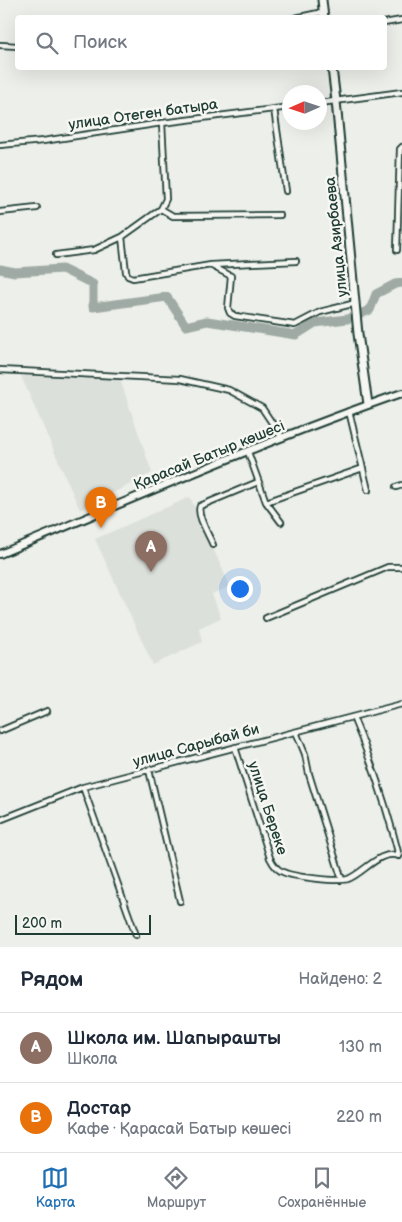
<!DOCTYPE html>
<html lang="ru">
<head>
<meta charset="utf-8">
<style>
	:root { --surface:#fff; --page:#f6f6f7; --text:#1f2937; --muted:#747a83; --line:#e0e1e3; --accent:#1f6fb2 }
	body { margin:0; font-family:"Balsamiq Sans",sans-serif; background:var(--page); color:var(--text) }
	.compass { position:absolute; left:282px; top:85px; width:45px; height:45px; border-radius:50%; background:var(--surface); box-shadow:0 5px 20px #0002; rotate:267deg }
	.scale { position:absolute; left:15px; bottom:12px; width:136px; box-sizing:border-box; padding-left:5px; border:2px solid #1f3d34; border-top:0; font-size:14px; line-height:18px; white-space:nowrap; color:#1f3d34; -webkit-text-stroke:4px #f6f6f2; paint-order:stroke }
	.you { position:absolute; left:239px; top:588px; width:18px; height:18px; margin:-12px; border:4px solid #fff; border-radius:50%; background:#1a73e8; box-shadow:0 0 0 8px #1a73e833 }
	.badge { display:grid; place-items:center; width:32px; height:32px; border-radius:50%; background:var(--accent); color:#fff; font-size:16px; font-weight:700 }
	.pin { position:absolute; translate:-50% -41px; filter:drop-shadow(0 1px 2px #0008) }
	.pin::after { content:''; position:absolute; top:26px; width:18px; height:15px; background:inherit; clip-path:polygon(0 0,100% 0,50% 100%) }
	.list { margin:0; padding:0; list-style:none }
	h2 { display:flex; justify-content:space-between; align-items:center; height:65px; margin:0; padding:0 20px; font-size:21px }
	h2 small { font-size:16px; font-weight:400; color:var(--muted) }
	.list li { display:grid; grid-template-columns:32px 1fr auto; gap:15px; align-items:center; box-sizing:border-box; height:70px; padding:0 20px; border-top:1px solid var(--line) }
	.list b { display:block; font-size:19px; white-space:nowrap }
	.list p { margin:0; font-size:16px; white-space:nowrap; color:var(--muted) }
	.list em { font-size:16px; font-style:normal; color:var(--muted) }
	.icon { flex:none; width:28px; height:28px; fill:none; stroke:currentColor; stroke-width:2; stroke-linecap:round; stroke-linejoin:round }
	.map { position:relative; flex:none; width:402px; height:947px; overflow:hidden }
	.search { position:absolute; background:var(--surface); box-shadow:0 5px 20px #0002; left:15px; right:15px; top:15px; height:55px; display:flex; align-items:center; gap:12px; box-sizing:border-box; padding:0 18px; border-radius:5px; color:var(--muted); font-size:19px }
	.sheet { height:205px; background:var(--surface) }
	nav { display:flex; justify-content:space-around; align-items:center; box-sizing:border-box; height:70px; border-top:1px solid var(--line); background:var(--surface); font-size:14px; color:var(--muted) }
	nav a { display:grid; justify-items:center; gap:2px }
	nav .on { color:var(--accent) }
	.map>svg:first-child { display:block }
</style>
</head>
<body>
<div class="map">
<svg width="402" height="947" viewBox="0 0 402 947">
	<rect width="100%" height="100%" fill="#edefea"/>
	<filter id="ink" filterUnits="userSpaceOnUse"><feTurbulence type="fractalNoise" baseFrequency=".02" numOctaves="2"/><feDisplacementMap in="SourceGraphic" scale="10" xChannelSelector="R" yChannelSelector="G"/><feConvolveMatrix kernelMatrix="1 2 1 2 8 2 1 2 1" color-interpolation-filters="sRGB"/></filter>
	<g filter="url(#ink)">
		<path fill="#dce0db" d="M21,376L120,379L152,473L80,510Z
			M190,497L230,586L212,594L221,618L199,628L202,642L153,665L95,539Z"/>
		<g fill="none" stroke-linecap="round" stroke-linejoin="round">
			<path stroke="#9faaa4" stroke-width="9" d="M0,269L15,272L62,269L93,284V307L167,297L186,326L207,321L296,335L315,323L347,319L370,310L376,294L395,284L402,283"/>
			<g stroke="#1f3d34" stroke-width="8">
				<path id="street" d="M295,18L323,12
					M384,23L402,20
					M0,45L18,46
					M320,103L402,92
					M274,109L286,191
					M162,123L166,199L161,209L122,237L126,272L128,276L133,278L211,265L296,261
					M0,145L43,141L162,123L290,107
					M161,209L173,216L280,215
					M0,212L37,208
					M397,250L400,149L402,147
					M56,255L94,250L122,237
					M212,266L231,276L228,308L230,313L235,316L295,325L320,312L356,303
					M0,370L180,379L229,390L262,408L282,438
					M349,411L368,490
					M248,452L266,502L281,522
					M396,487L402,485
					M266,502L363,468
					M213,545C209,535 196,515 200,506L258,482
					M266,618L388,567H402
					M353,717C372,762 387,808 399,856
					M0,731L47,711
					M296,732L305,754L309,774L342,880
					M235,747L270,858C273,864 277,870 283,872C293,877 338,882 348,879C364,873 380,849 399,856
					M149,770L180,901
					M83,787L136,935
					M0,820L83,787L402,704"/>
			</g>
			<g stroke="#1f3d34" stroke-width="10">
				<path id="secondary" d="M0,554C133,499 266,440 402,393"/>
			</g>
			<g stroke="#1f3d34" stroke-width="11">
				<path id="primary" d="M322,0L324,18
					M332,68L336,101L358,334L368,404"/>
			</g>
			<use href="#street" stroke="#f6f6f2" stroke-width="4.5"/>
			<use href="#secondary" stroke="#f6f6f2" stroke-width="6"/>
			<use href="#primary" stroke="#f6f6f2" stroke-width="7"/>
		</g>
	</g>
	<g text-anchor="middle" stroke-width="5" stroke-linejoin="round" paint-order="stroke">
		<g font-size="15" fill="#1f3d34" stroke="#f6f6f2">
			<text transform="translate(143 114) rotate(-8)" y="5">улица Отеген батыра</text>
			<text transform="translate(336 237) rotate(-96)" y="5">улица Азирбаева</text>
			<text transform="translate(209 455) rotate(-22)" y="5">Қарасай Батыр көшесі</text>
			<text transform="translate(196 745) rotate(-15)" y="5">улица Сарыбай би</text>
			<text transform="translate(268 808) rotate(72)" y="5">улица Береке</text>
		</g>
	</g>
</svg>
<svg class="compass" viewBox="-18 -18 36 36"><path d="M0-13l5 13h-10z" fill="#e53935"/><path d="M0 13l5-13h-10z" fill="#747a83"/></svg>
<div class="scale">200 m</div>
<div class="you"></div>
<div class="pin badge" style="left:151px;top:572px;background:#8d6e63">A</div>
<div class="pin badge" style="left:101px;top:528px;background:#e8710a">B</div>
<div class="search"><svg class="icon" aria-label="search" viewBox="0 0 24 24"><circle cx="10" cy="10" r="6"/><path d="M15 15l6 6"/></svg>Поиск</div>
</div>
<section class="sheet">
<h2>Рядом<small>Найдено: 2</small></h2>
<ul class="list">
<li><span class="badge" style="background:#8d6e63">A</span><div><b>Школа им. Шапырашты</b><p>Школа</p></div><em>130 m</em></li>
<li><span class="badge" style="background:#e8710a">B</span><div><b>Достар</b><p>Кафе · Қарасай Батыр көшесі</p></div><em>220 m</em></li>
</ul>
</section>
<nav>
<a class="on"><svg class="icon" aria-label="map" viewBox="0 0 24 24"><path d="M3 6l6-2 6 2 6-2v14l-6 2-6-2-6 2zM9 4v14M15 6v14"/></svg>Карта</a>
<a><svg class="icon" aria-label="directions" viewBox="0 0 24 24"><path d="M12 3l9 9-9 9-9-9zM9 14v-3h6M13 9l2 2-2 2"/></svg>Маршрут</a>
<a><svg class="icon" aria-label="saved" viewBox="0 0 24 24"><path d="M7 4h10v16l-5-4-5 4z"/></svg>Сохранённые</a>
</nav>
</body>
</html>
